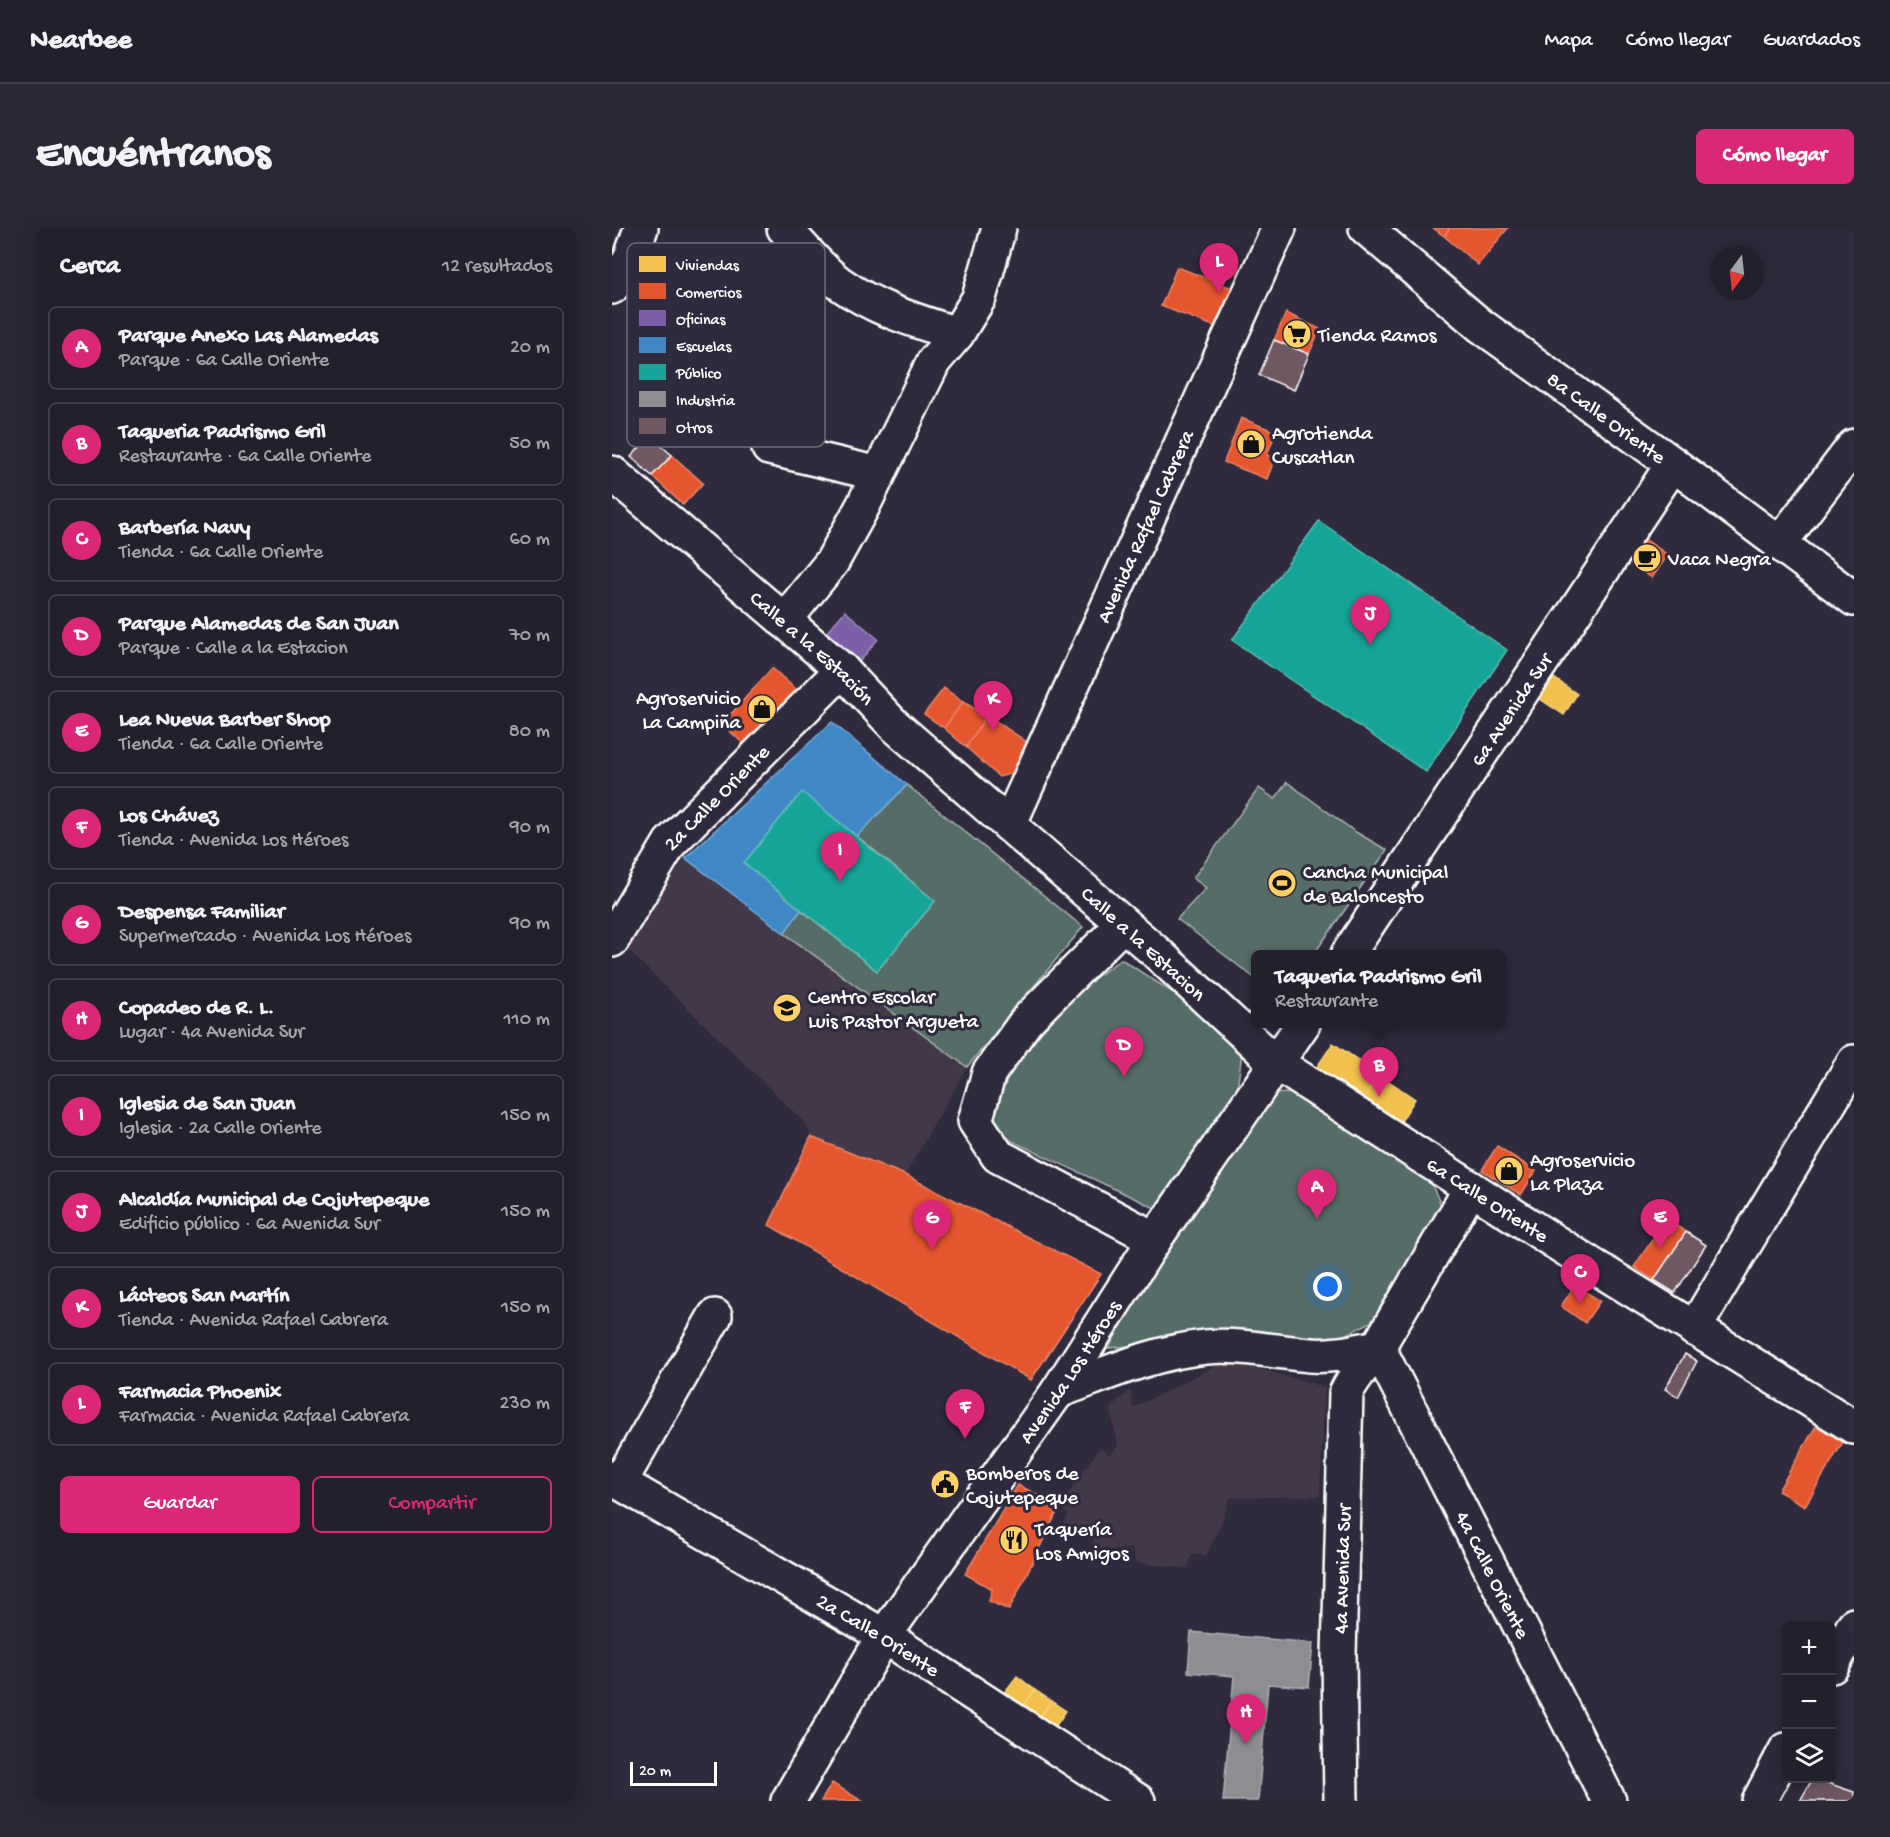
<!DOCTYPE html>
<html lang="es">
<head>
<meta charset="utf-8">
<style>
	:root { --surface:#23202e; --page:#2b2836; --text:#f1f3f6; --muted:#a3a3aa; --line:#403e4a; --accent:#db2777 }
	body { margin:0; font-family:"Gochi Hand",sans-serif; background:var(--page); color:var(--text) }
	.controls { position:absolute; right:18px; bottom:18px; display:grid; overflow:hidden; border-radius:9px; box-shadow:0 3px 15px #0003 }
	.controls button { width:54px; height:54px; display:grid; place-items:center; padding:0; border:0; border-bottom:2px solid var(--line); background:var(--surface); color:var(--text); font:30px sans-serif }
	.compass { position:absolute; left:1098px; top:18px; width:54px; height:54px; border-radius:50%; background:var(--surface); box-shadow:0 3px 15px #0003; rotate:195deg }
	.scale { position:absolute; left:18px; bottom:15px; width:87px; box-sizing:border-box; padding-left:6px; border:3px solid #fff; border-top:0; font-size:16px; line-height:21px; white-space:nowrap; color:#fff; -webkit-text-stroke:4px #2f2a3d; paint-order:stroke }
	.you { position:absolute; left:716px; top:1059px; width:21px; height:21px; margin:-15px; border:4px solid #fff; border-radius:50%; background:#1a73e8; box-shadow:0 0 0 9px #1a73e833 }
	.badge { display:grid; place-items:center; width:39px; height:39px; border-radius:50%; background:var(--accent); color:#fff; font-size:20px; font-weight:700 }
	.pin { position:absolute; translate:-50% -50px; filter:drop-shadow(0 2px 3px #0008) }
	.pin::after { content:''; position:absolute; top:32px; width:21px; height:18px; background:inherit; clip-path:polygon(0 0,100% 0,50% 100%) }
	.popup { position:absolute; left:639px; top:722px; width:255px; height:78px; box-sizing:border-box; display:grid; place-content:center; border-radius:9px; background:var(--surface); filter:drop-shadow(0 2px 4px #0005); font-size:20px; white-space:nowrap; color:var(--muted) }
	.popup b { font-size:22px; color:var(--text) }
	.popup::after { content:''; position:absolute; left:50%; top:100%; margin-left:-12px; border:12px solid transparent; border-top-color:var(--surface) }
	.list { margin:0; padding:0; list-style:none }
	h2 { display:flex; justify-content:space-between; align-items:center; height:78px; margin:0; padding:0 24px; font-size:26px }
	h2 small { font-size:20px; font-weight:400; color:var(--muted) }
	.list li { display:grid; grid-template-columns:39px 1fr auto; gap:18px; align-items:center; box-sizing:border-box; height:84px; margin:0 12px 12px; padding:0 12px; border:2px solid var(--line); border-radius:9px }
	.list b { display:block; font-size:22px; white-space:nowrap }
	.list p { margin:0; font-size:20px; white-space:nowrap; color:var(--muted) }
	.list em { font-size:20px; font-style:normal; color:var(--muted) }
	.actions { display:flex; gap:12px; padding:18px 24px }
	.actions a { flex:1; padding:14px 0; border:2px solid var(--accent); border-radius:9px; text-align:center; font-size:21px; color:var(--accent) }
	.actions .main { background:var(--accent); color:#fff }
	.icon { flex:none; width:33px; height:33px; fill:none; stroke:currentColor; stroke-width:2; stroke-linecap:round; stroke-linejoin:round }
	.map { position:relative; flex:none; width:1242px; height:1573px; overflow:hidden; border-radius:9px }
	header { display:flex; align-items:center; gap:36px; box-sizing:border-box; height:84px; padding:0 30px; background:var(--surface); border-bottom:2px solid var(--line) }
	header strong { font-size:28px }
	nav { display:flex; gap:33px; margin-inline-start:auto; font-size:21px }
	.intro { display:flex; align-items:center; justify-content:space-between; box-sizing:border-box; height:144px; padding:0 36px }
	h1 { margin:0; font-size:42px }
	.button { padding:15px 27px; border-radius:9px; background:var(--accent); color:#fff; font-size:21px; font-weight:700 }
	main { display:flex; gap:36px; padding:0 36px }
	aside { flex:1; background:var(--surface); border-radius:9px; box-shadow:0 3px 15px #0003 }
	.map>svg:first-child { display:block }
</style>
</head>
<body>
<header>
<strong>Nearbee</strong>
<nav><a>Mapa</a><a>Cómo llegar</a><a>Guardados</a></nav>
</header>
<div class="intro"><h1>Encuéntranos</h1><a class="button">Cómo llegar</a></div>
<main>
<aside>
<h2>Cerca<small>12 resultados</small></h2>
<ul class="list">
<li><span class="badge">A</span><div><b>Parque Anexo Las Alamedas</b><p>Parque · 6a Calle Oriente</p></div><em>20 m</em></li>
<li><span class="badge">B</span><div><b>Taqueria Padrismo Gril</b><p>Restaurante · 6a Calle Oriente</p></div><em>50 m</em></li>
<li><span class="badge">C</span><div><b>Barbería Navy</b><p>Tienda · 6a Calle Oriente</p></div><em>60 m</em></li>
<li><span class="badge">D</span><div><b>Parque Alamedas de San Juan</b><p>Parque · Calle a la Estacion</p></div><em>70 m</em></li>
<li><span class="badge">E</span><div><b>Lea Nueva Barber Shop</b><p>Tienda · 6a Calle Oriente</p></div><em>80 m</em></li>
<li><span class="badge">F</span><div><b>Los Chávez</b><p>Tienda · Avenida Los Héroes</p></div><em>90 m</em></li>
<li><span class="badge">G</span><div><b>Despensa Familiar</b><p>Supermercado · Avenida Los Héroes</p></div><em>90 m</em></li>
<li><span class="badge">H</span><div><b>Copadeo de R. L.</b><p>Lugar · 4a Avenida Sur</p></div><em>110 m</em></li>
<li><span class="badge">I</span><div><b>Iglesia de San Juan</b><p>Iglesia · 2a Calle Oriente</p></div><em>150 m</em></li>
<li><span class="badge">J</span><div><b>Alcaldía Municipal de Cojutepeque</b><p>Edificio público · 6a Avenida Sur</p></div><em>150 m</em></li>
<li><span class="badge">K</span><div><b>Lácteos San Martín</b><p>Tienda · Avenida Rafael Cabrera</p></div><em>150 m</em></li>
<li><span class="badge">L</span><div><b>Farmacia Phoenix</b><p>Farmacia · Avenida Rafael Cabrera</p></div><em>230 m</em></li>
</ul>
<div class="actions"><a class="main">Guardar</a><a>Compartir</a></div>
</aside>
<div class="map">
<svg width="1242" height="1573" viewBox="0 0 1242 1573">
	<rect width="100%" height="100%" fill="#2f2a3d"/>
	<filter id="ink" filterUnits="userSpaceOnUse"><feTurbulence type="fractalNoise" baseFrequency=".0167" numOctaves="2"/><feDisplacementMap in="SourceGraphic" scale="12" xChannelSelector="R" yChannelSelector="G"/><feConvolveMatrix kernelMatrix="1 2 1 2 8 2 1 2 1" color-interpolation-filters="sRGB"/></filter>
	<g filter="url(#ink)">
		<path fill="#423848" d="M73,630L172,705L355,839L293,947L199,909L193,895L15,721Z
			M615,1132L713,1159L708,1268L618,1270L609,1296L594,1328L580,1326L576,1340L524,1335L520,1320L479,1325L482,1308L450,1300L456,1287L448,1278L488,1219L498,1227L506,1217L498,1180L518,1162L521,1180Z"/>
		<path fill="#566c67" stroke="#aab6b3" stroke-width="1.5" d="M675,554L742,603L775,622L702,726H644V751L565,691L594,660L581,650L647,560L663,571Z
			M295,557L471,699L355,839L172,705L189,682L265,743L323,673L245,608Z
			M509,731L580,777L631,817L625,862L543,980L396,911L381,895L385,872L403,837L460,767Z
			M678,865L700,875L816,949L839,998L792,1077L722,1113L596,1110L497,1120L535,1049L659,866Z"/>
		<path fill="#f2c14e" stroke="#f6d483" stroke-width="1.5" d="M942,450L965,466L952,487L928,471Z
			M721,815L768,847L751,871L705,839Z
			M768,847L803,871L788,895L751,871Z
			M405,1448L423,1462L410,1480L391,1466Z
			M423,1462L439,1473L426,1492L410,1480Z
			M439,1473L454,1483L441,1502L426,1492Z"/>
		<path fill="#e4572e" stroke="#ec896d" stroke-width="1.5" d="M821,0H838L832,8Z
			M838,0H896L866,37L832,8Z
			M565,39L620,60L604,99L549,78Z
			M674,85L708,101L697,126L662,112Z
			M629,190L664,204L655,227L663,230L655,251L612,234Z
			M60,227L91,255L71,277L40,248Z
			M1031,310L1056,327L1040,350L1015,333Z
			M160,440L189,466L139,523L110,496Z
			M332,460L351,474L332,500L312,486Z
			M351,474L375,487L354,519L332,500Z
			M375,487L422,519L405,544L387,549L354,519Z
			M199,909L293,947L489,1046L419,1152L157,997Z
			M885,918L924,943L909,967L870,942Z
			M1054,991L1074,1004L1042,1052L1022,1039Z
			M963,1057L988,1073L973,1095L949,1078Z
			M1204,1198L1231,1214L1193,1278L1166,1263Z
			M406,1257L448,1278L397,1382L377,1373L380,1361L353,1346Z
			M220,1555L250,1573H209Z"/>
		<path fill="#7b5ea7" stroke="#a38ec1" stroke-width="1.5" d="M233,383L266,411L248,433L215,404Z"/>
		<path fill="#3f88c5" stroke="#79acd6" stroke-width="1.5" d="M220,494L295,557L245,608L190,564L132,635L189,682L172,705L73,630Z"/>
		<path fill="#17a398" stroke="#5dbfb7" stroke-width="1.5" d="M707,293L895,422L814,544L620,412Z
			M190,564L323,673L265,743L132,635Z"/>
		<path fill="#8d8d92" stroke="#afafb3" stroke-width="1.5" d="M579,1404L701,1415L697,1459L656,1456L646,1573H611L622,1448L576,1444Z"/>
		<path fill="#705963" stroke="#fff" stroke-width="1.5" d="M662,112L697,126L682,162L647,147Z
			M38,208L60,227L40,248L19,229Z
			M1074,1004L1094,1017L1063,1065L1042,1052Z
			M1073,1126L1085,1133L1066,1169L1053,1161Z
			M1201,1550L1242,1564V1573H1188Z"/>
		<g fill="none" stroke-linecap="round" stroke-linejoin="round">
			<g stroke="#fff" stroke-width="38">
				<g id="minor">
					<path d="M172,0C190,18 207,40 227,55C263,81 304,93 345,106"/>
					<path d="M0,59L18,32L29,0"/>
					<path d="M157,220L267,246"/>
					<path d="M1061,236L1242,371"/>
					<path id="s1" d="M0,245L230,442L282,497L397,597"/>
					<path d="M1168,315L1242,218"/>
					<path d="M172,393L220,334L251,278L322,133L345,106L367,70L387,0"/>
					<path d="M511,696L415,792L377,845L363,893L386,928L543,1011"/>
					<path id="s2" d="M0,712L58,615L230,442"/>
					<path id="s3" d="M664,835L951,1019L1242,1199"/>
					<path d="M1082,1101L1242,834"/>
					<path id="s4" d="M766,1119L997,1573"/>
					<path d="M446,1163C494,1146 542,1124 594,1119C629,1116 663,1124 698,1127C721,1129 744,1123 766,1119"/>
					<path id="s5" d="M0,1250L272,1408L526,1573"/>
					<path d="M8,1254L103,1088"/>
					<path d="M1220,1438L1242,1397"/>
					<path id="s6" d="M729,1573L727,1427L734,1165C742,1147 756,1135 766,1119L859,960"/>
					<path d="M1147,1573L1174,1522"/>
				</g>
			</g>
			<g stroke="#fff" stroke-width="38">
				<g id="major">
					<path id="s7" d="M736,726L1061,236L868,97L754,0"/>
					<path id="s8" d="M664,835L545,725L397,597L667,0"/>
					<path id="s9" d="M176,1573L272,1408L446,1163L543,1011L691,796"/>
				</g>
			</g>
			<use href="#minor" stroke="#2f2a3d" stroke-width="33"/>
			<use href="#major" stroke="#2f2a3d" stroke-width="33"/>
		</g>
	</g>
	<defs>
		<g id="supermarket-disc" transform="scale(1.5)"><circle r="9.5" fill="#ffd166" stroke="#2f2a3d"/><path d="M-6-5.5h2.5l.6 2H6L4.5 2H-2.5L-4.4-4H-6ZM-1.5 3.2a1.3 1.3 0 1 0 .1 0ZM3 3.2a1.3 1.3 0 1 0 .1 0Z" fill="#111"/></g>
		<g id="shop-disc" transform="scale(1.5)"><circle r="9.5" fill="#ffd166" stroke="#2f2a3d"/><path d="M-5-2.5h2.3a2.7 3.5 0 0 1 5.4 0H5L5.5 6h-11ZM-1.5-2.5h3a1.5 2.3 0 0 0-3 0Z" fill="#111"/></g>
		<g id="cafe-disc" transform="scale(1.5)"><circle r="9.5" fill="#ffd166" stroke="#2f2a3d"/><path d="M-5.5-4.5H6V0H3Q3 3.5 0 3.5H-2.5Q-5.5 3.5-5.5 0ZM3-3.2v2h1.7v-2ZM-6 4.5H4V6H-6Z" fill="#111"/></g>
		<g id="stadium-disc" transform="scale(1.5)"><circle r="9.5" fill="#ffd166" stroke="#2f2a3d"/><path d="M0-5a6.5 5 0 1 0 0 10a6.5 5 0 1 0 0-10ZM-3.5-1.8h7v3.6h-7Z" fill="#111"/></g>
		<g id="school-disc" transform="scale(1.5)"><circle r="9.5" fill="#ffd166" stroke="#2f2a3d"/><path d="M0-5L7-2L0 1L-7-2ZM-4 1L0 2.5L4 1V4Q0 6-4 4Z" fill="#111"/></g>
		<g id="civic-disc" transform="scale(1.5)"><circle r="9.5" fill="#ffd166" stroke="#2f2a3d"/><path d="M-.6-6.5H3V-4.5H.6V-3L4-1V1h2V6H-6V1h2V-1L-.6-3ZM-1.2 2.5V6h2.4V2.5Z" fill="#111"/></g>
		<g id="restaurant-disc" transform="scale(1.5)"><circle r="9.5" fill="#ffd166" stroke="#2f2a3d"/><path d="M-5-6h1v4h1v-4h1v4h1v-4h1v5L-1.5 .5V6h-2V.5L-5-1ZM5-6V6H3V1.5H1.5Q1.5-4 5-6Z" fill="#111"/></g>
	</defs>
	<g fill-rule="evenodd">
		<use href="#supermarket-disc" x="685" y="106"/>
		<use href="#shop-disc" x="639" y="216"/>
		<use href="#cafe-disc" x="1035" y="330"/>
		<use href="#shop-disc" x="150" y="481"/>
		<use href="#stadium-disc" x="670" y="655"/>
		<use href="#school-disc" x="175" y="780"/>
		<use href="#shop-disc" x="897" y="943"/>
		<use href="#civic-disc" x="333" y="1256"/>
		<use href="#restaurant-disc" x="402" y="1312"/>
	</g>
	<g text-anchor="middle" stroke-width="6" stroke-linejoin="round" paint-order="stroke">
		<g font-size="21" fill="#fff" stroke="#2f2a3d" text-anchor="start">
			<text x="706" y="113">Tienda Ramos</text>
			<text x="660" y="211">Agrotienda<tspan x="660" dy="24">Cuscatlan</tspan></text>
			<text x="1056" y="337">Vaca Negra</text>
			<text x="129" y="476" text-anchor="end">Agroservicio<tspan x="129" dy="24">La Campiña</tspan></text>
			<text x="691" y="650">Cancha Municipal<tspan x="691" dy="24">de Baloncesto</tspan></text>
			<text x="196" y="775">Centro Escolar<tspan x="196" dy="24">Luis Pastor Argueta</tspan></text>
			<text x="918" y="938">Agroservicio<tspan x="918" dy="24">La Plaza</tspan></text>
			<text x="354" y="1251">Bomberos de<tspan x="354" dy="24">Cojutepeque</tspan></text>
			<text x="423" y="1307">Taquería<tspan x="423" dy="24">Los Amigos</tspan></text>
		</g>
		<g font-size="21" fill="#fff" stroke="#2f2a3d">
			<text transform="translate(995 189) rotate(36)" y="7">8a Calle Oriente</text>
			<text dy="7" stroke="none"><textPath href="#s8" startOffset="686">Avenida Rafael Cabrera</textPath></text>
			<text dy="7" stroke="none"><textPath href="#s1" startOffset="266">Calle a la Estación</textPath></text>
			<text dy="7" stroke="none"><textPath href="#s7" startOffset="294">6a Avenida Sur</textPath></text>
			<text dy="7" stroke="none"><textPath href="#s2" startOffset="178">2a Calle Oriente</textPath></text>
			<text transform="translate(532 715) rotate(42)" y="7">Calle a la Estacion</text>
			<text dy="7" stroke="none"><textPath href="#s3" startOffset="252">6a Calle Oriente</textPath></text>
			<text dy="7" stroke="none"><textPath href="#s9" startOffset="514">Avenida Los Héroes</textPath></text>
			<text dy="7" stroke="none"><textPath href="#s6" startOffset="232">4a Avenida Sur</textPath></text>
			<text dy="7" stroke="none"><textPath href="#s4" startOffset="255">4a Calle Oriente</textPath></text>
			<text dy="7" stroke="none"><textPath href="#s5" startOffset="309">2a Calle Oriente</textPath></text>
		</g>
	</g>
	<rect x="15" y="15" width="198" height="204" rx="9" fill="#2f2a3d" stroke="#6d6a77" stroke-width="1.5"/>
	<rect x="27" y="28" width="27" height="16" fill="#f2c14e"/>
	<rect x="27" y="55" width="27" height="16" fill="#e4572e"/>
	<rect x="27" y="82" width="27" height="16" fill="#7b5ea7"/>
	<rect x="27" y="109" width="27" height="16" fill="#3f88c5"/>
	<rect x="27" y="136" width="27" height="16" fill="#17a398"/>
	<rect x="27" y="163" width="27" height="16" fill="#8d8d92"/>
	<rect x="27" y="190" width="27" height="16" fill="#705963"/>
	<g font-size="16" fill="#fff">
		<text x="64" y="42">Viviendas</text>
		<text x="64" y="69">Comercios</text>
		<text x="64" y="96">Oficinas</text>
		<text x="64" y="123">Escuelas</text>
		<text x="64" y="150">Público</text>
		<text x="64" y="177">Industria</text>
		<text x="64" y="204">Otros</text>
	</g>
</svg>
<div class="controls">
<button>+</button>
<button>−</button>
<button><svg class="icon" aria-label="layers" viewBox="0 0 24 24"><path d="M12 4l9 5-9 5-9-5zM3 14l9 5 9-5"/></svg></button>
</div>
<svg class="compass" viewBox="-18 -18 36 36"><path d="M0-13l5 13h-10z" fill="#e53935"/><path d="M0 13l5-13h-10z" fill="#a3a3aa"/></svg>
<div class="scale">20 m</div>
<div class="you"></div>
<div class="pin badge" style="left:705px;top:991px">A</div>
<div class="pin badge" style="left:767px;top:869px">B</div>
<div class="popup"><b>Taqueria Padrismo Gril</b>Restaurante</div>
<div class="pin badge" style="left:968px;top:1076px">C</div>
<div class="pin badge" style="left:512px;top:849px">D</div>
<div class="pin badge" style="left:1048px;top:1021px">E</div>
<div class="pin badge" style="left:353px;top:1211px">F</div>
<div class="pin badge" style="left:320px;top:1022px">G</div>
<div class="pin badge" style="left:634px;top:1516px">H</div>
<div class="pin badge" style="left:228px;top:654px">I</div>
<div class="pin badge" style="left:758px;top:417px">J</div>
<div class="pin badge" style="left:381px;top:503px">K</div>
<div class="pin badge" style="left:607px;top:65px">L</div>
</div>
</main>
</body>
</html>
